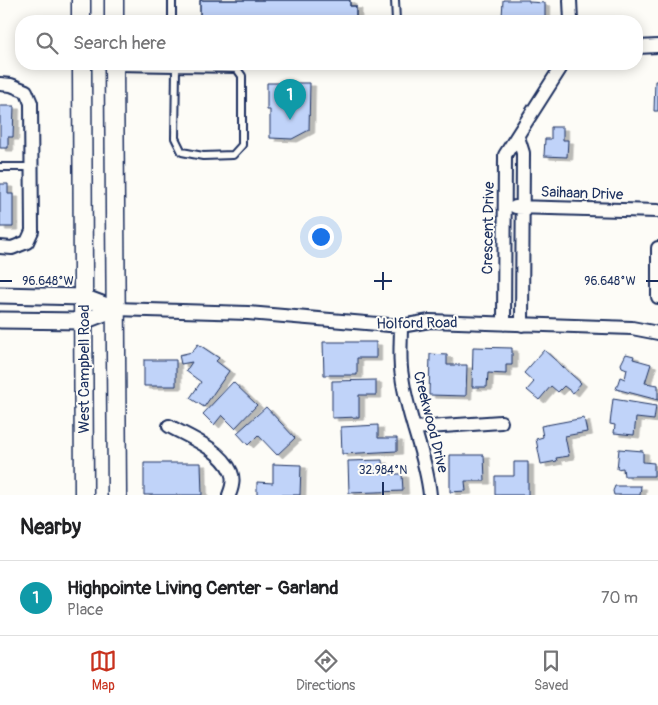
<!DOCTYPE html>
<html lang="en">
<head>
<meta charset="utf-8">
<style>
	:root { --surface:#fff; --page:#f6f6f6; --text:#202124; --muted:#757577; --line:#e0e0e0; --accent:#c8321e }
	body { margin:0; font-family:Pangolin,sans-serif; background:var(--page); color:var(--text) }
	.you { position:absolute; left:320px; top:236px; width:18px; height:18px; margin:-12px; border:4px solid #fff; border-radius:50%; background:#1a73e8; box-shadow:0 0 0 8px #1a73e833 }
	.badge { display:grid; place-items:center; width:32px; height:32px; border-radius:50%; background:var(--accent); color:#fff; font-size:16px; font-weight:700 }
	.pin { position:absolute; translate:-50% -41px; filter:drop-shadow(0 1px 2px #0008) }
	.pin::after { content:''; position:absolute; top:26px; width:18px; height:15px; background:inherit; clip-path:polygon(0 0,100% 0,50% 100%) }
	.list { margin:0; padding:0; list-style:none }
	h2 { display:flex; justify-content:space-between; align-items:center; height:65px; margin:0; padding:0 20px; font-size:21px }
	h2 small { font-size:16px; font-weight:400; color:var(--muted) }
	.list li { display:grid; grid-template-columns:32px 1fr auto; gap:15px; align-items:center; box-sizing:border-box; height:75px; padding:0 20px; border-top:1px solid var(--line) }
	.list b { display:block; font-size:19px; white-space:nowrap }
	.list p { margin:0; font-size:16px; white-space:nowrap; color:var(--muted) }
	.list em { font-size:16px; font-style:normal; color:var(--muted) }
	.icon { flex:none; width:28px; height:28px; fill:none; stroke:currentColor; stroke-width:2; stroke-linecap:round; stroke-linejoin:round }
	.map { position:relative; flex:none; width:658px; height:495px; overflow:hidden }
	.search { position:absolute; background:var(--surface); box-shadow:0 2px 12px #0003; left:15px; right:15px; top:15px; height:55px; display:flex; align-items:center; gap:12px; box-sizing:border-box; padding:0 18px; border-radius:20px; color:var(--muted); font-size:19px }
	.sheet { height:140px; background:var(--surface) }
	nav { display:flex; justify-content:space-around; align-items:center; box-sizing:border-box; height:70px; border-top:1px solid var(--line); background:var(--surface); font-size:14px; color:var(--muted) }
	nav a { display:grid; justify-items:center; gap:2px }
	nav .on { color:var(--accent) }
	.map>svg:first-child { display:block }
</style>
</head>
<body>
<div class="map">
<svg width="658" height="495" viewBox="0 0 658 495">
	<defs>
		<filter id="shadow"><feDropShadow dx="5.5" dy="3" stdDeviation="0" flood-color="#0004"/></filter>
	</defs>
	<rect width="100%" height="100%" fill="#fdfcf7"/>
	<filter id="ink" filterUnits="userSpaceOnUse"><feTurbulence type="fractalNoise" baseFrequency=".02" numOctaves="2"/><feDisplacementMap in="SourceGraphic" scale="10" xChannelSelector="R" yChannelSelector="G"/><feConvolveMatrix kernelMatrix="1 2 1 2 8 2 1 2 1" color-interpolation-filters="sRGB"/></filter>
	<g filter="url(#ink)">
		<path fill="#c0d3f9" stroke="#1b2f5e" filter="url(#shadow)" d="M200,0H350V6H356V21H208V17H200Z
			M200,0H350V6H356V21H208V17H200Z
			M503,0H529V2L545,3V20L528,19V17H502Z
			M655,81H658V111H654Z
			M267,83H310L309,130L292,139L270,138V110H267Z
			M0,106H14L13,137H8V148H0Z
			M551,127H563V140H568L567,157L544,156L545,139H551Z
			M0,184H8V194H13V227H0Z
			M323,342H376V358H357V375H324Z
			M198,344L219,358L216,361L229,371L204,407L190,398L201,382L186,371L192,362L181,364L179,355L192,352Z
			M473,347L512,348V365H506V374L488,373L487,387H472Z
			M544,350L581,383L573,393L564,386L558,392L551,386L539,400L527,390L534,382L524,373Z
			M430,354L447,355V365H467L466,396L429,395Z
			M626,354L634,356L633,359L651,364L645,383L658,385V400L616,389L620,377L625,379L627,369L622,367L621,364Z
			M144,360H176V386H144Z
			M376,380V395H359V417L332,418V381Z
			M233,382L257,405L235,428L222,415L214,425L203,414Z
			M613,399L656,406L654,420L636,418L634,435L614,433L615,425L610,424Z
			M266,407L295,438L277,455L258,435L248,445L237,433Z
			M584,418L587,432L565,436L569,456L556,458L557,461L541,464L536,439L543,437L541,426Z
			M378,425V438H397V451L342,454L341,427Z
			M619,449L643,451V462L654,463V476H624L623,468L617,469Z
			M450,455H484L485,481H465L466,491L450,492Z
			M382,460L383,474H402L403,491L349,493L348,461Z
			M514,462H528V495H495V476H514Z
			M144,463H201L202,495H144Z
			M273,464L301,465L300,495H257V482L273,483Z
			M615,486H641L640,495H614L613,491Z"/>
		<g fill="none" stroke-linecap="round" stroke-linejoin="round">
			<g stroke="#1b2f5e" stroke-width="10">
				<path id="service" d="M172,0V21
					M395,0L396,21
					M115,67C156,68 196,68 237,69L242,76V145L233,155L203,156L182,152L175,138L176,68
					M0,167H32"/>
			</g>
			<g stroke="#1b2f5e" stroke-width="16">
				<path id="minor" d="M570,0L571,21
					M637,47L658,46
					M0,84L11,85L26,91L31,103L32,231L27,242L12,248L0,247
					M518,137L523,153L522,325
					M515,207L658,211
					M658,248V297
					M115,309L248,313L401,326L430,321L632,328L658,333
					M504,324L505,155L563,64
					M401,326C401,343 399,360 402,376C407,417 426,454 430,495
					M169,426C189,437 221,449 231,472C234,479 232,488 229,495
					M414,428L501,422"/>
			</g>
			<g stroke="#1b2f5e" stroke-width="19">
				<path id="tertiary" d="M0,295L83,297L115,309
					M0,320L84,321L115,309"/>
			</g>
			<g stroke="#1b2f5e" stroke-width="21">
				<path id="secondary" d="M81,0V21
					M114,0V21
					M82,64L84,495
					M114,64L117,495"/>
			</g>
			<use href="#service" stroke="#fdfcf7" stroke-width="6"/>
			<use href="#minor" stroke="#fdfcf7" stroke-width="12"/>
			<use href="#tertiary" stroke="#fdfcf7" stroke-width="15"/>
			<use href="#secondary" stroke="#fdfcf7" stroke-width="18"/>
		</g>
	</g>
	<path fill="none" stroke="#1b2f5e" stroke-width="2" d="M383,272V290M0,281H12M374,281H392M646,281H658M383,482V495"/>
	<g text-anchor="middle" stroke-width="4" stroke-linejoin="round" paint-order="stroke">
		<g font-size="15" fill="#1b2f5e" stroke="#fdfcf7">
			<text transform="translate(582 193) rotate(2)" y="5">Saihaan Drive</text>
			<text transform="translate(488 228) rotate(-89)" y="5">Crescent Drive</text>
			<text transform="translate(417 323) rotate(-1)" y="5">Holford Road</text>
			<text transform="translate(84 369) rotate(-90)" y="5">West Campbell Road</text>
			<text transform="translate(431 422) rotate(76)" y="5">Creekwood Drive</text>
		</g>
	</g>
	<g font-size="12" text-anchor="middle" fill="#1b2f5e" stroke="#fdfcf7" stroke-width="4" stroke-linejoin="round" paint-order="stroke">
		<text x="610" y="285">96.648°W</text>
		<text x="48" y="285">96.648°W</text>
		<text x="383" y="474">32.984°N</text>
	</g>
</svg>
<div class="you"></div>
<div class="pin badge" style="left:290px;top:120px;background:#0f9aa8">1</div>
<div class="search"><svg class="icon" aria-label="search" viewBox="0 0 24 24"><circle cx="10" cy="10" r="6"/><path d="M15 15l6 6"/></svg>Search here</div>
</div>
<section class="sheet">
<h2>Nearby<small></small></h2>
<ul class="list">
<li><span class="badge" style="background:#0f9aa8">1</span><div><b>Highpointe Living Center - Garland</b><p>Place</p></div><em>70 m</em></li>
</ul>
</section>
<nav>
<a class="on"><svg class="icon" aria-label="map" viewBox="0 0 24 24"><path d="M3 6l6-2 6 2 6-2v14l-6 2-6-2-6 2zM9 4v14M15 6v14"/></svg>Map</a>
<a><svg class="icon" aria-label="directions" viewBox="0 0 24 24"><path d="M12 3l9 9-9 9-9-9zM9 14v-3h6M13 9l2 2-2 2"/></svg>Directions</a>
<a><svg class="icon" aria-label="saved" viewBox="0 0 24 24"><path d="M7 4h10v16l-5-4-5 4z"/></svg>Saved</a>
</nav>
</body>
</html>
